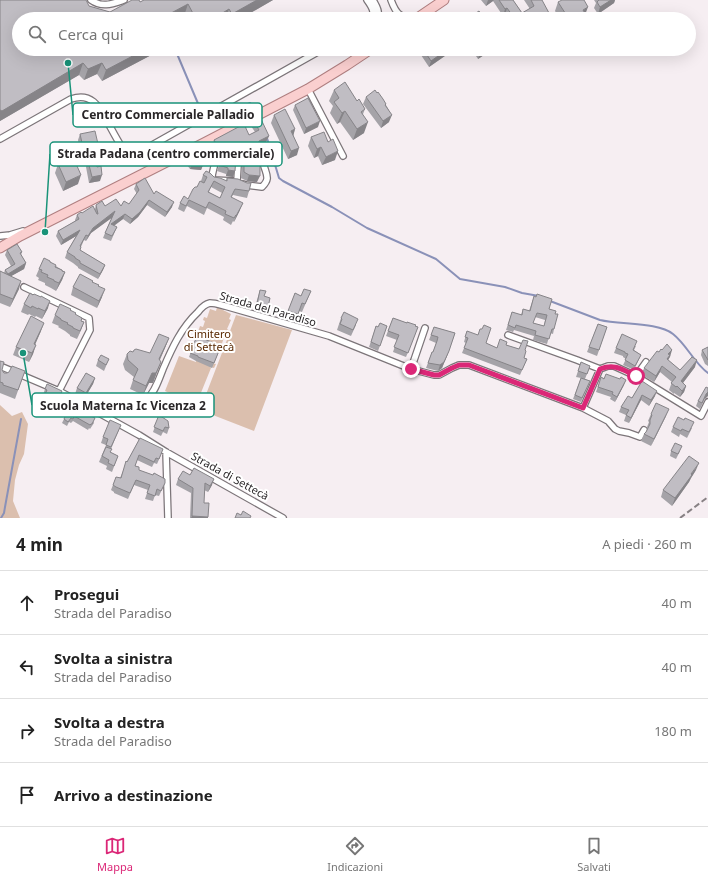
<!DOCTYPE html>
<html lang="it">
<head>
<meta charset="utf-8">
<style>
	:root { --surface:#fff; --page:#f2f2f2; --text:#222; --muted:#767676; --line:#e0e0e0; --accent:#db2777 }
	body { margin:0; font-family:"Noto Sans",sans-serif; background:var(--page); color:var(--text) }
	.stop { position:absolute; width:12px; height:12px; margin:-9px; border:3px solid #db2777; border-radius:50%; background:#fff }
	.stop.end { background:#db2777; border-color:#fff; box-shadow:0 1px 4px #0008 }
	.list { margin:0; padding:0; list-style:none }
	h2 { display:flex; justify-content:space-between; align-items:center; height:52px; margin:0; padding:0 16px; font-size:17px }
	h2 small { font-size:13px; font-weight:400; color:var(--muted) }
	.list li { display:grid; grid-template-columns:26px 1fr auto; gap:12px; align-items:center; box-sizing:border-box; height:64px; padding:0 16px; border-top:1px solid var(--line) }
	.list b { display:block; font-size:15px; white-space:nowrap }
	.list p { margin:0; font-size:13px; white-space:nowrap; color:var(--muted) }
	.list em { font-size:13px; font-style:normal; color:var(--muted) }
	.icon { flex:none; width:22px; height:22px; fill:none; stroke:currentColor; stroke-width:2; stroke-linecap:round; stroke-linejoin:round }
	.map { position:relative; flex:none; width:708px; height:518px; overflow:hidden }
	.search { position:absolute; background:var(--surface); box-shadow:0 4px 16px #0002; left:12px; right:12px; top:12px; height:44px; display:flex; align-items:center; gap:10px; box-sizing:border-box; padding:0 14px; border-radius:22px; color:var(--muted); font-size:15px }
	.sheet { height:308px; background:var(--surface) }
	nav { display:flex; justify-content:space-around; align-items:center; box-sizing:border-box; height:56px; border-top:1px solid var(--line); background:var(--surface); font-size:11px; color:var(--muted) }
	nav a { display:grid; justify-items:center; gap:2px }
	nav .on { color:var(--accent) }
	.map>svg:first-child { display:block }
</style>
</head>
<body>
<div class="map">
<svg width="708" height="518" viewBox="0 0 708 518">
	<rect width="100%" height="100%" fill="#f6eef2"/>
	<path fill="#dbbfae" d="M217,307L231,314L229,319L231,320L227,329L230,331L236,315L292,330L254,431L200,410L230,332L228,335H225L221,346L223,347L221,352L219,351L215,361L214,360L212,363L216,364L214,368L210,367L211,368L196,405L165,391L179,356L196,362L195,341L200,326L203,327L205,321L203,320L204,317L207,318L210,309L216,311Z
		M0,405L12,416L22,412L28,424L24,454L19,465L15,480L13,501L20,518H0Z"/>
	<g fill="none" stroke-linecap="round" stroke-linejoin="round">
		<path stroke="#8a91b8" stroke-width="2" d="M175,49L202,113
			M230,113L250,103L252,105L254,108
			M207,121L211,122L215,120
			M267,138L279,178L283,181L332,207L367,228L436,259L460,279L505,287L522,293L539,296
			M550,301L600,320C620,325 658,322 673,334C687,345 694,363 708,373
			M1,518L4,513L5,507L21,419"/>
		<g stroke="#7c7579" stroke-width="8">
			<path id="minor" d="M91,0C102,8 112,4 124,0
				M367,0C371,6 376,12 371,19
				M373,0C377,7 380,12 377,19
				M391,0C396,14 400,18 416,19
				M308,89L343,156
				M0,139L71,99C91,92 99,106 107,121C112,130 117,140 123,149C128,153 132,154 138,153L323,49
				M207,148C212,154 216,159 214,167C213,171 212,174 212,178L214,180L233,181
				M237,181L238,165
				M243,184L246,185L262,187C270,179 267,176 264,166
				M0,236L10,235L23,231
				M24,287L89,318L90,330L59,391
				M508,335L577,360L600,369
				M0,366L59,391L139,435L166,452L283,518
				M411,369L425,328
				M636,376L646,362
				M583,408L608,421L615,429L619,431L629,433L640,437L644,430
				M97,412C109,410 140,406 147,399C155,392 159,379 163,369C172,348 181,328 198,312C201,308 205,304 210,303C215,303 221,305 225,306L329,336L411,369L434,375H439L452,368L459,365H469L583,408L600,369L608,366H614L636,376L701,416L708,402
				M166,452L168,518"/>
		</g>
		<g stroke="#af7f80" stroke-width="11">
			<path id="primary" d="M416,19L444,0
				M0,248L20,236L204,143L308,89L347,65L371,49"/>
		</g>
		<use href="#minor" stroke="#fff" stroke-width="5.5"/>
		<use href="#primary" stroke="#facfcf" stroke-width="9"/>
		<path stroke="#878184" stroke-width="2" stroke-dasharray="6 3" stroke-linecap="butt" d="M680,518L708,497"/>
	</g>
	<path fill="#a5a3a8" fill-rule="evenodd" d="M0,0L89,6L110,12L140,2L144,0H273L240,19H186L184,16L178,19H19V49H158L157,52L102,81L97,74L84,80L79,75L0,121Z
		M481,0H513L522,13L530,9L524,0H542L547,19H508L505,15L503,16L493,1L486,6Z
		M594,0H615L614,3L598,14L594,8L596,3Z
		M558,2L586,14V15L585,19H560L555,11Z
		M417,49H453L452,51L429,67Z
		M475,49H493L478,59L474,53Z
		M334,90L357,101L365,109L363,114L364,133L353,140L340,122L337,124L330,113L333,106L329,101Z
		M366,97L386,104V105L389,110V122L381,128L363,104Z
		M295,105L318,127L304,134L293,110Z
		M274,115L295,129L293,135L297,155L288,159L271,123Z
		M253,120L269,136L266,142L258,146L256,152L255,153L254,160L257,182L247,181L241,178L242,165V163L239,161H236L233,177L226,176V174L217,171L219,165L218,157L212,146L214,140L249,135L255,132L251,126Z
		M80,134L98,144L96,150L80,153L78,140Z
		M311,137L335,160L322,165L318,156L314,158L308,146Z
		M186,156L210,160L203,165L201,170L190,169L184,161Z
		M88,161L97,167L100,181L89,183L86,167Z
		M58,164L78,184L63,191L55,173Z
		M203,175L214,177L226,181L227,178L249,191L247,198L233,195L231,198L240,210L234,222L233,221L231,225L223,220L224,217L207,208L204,215L187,206L184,212L178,209L180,203L188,199L201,181ZM211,187L222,193L220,198L209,192Z
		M136,184L154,194L172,207L165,217L147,205L138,217L130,224L123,219L114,226L117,227L111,241L103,238L105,233L112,217L91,233L86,241L84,240L81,247L80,250L105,265L103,270L98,279L78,268V267L73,263L65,258L67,252L76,236L61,245L56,236L58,231L75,221V220L77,215L95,209L96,205L105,206H121L129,204L137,194L134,189Z
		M7,250L22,252L21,255L26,263L24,269L11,276L19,289L10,307L0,303V271L4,273L5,270L11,266L5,255Z
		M50,262L65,272L62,280L56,291L51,288L45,285V283L38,280L39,278L36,276L39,269Z
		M92,282L102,297L97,308L71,295L73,287Z
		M260,290L264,296L268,307L265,313L254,310Z
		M311,291L302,312L299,311L295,322L285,319L295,293L301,296Z
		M534,296L555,314L554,329L553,334L550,333L547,344L533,340L534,336L514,330L513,332L506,330L512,312L521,315L523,309L529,311ZM535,317L545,320L544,326L533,323Z
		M24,304L48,308L42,319L36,316L35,317L29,314L28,315L21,312Z
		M70,310L81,321L84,322L77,339L70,336V335L65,331L58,327L59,326L52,323L55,315Z
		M341,318L356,325L351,336L337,330Z
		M393,318L418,327L406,357L393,352L397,340L386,336Z
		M598,324L607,327L597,356L587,352Z
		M376,326L378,327L387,326L378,351L369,347Z
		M434,327L455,333L447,356L442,368L438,371L426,368L432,352H433L436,343L429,340Z
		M41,331L35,345L33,354L29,362L13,355L16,347Z
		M467,331L486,343L497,348L506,345L519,349L525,350L524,358L527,359L520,375L462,353L466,343L464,342Z
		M197,336L221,346L212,368L196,361L189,357Z
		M169,338L160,360L153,383H149L143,395L130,389L134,377L125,370L123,364L127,354L133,352L150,353Z
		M636,346L634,350L641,355L634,370L623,365L626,359L623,357V356L614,353L616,348Z
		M708,347V366L705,364L701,355L702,350Z
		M669,357L668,360L680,370L695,367L683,383L686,386L684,392L680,397L674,393V394L669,390L672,382L660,372L654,382L642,375L644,368L670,357Z
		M109,359L104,371L96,366L98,360Z
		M0,361L2,370L4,373L25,371L15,399L0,393Z
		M581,362L590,366L585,379L590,381L581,402L573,399L581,378L576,377Z
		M601,377L624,385L615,402L610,399L611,397L596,392Z
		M95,378L93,384L84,399L75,394L77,388Z
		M642,381L655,396L649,406L641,400L629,423L624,421L626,415L619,412L621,407L632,398Z
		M45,389L60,396L53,412L48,410L46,414L38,410L44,396L43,395Z
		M704,400L700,409L696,406L698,401Z
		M72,407L91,412L90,415L94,423L90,429L89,428L88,430L73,421L71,423L69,422L67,426L62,423L64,419Z
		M651,414L666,416L651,446L641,441L644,434L648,430L647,427L649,422L648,421Z
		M159,415L169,428L167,434L163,432L161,436L153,432Z
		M121,425L111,449L110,452L118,456L112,472L106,469L107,466L99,462L106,445L101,443L103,437Z
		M673,427L692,428L687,438L680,434L679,437L671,432Z
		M140,438L161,455L157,464L154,463L152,467L137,460L135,466L139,470L165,483L159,496L155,495L153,501L145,499L148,490L134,485L128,499L114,493V492L111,490L116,477L120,478L127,462Z
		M671,451H680L676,459L670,456Z
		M696,470L691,478L689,482L672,506L661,497L663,490Z
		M190,475L212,485L208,492L204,490V503L208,518H190L191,493L176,485L178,479Z"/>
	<path fill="#868488" d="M257,0H273L240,19H230L232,14Z
		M488,0H494L493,1L486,6Z
		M611,0H615L614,3L598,14L600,7Z
		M188,4L184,16L178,19H160Z
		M588,7L585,15L583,10Z
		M507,8L505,15L503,16L505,9Z
		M229,9L225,19H216V17Z
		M549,13L547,19H538Z
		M213,14L211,19H205Z
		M586,15L585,19H579Z
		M146,49H158L157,52L102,81L106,70Z
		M448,49H453L452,51L429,67L431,61Z
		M484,49H493L478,59L481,51Z
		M83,63L79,75L0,121V110Z
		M102,63L97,74L84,80L88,69Z
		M345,111L340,122L337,124L342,113Z
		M392,115L389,122L381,128L383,121Z
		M320,121L318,127L304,134L306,128Z
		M368,122L364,133L353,140L357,129Z
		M295,129L293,137L291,131Z
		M269,136L266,142L258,146L256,152L253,153L255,147L259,141Z
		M98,144L96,150L80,153L83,147Z
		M321,147L318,156L314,158L317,149Z
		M299,148L297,155L288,159L291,151Z
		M338,151L335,160L322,165L326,157Z
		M212,155L210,160L203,165L201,170L190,169L192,164L204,161Z
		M238,155H241L239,161H236V157Z
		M228,170L235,171L233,177L226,176Z
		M81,175L78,184L63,191L66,182Z
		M102,175L100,181L89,183L92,177Z
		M249,175L260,176L257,182L247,181Z
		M149,200L147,205L138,217L130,224L132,219Z
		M174,202L172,207L165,217L167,212Z
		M243,203L240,210L234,222L236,216Z
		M115,211L113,217L91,233L86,241L88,236L93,228Z
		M125,214L123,219L109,229L111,224Z
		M80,230L78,235L61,245L63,240Z
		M26,263L24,269L6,279L8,274Z
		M105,265L103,270L98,279L100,274Z
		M65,272L62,280L56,291L59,283Z
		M21,281L19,289L10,307L13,299Z
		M105,289L102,297L97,308L99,301Z
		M50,301L48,308L42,319L45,311Z
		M84,322L81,330L77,339L80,331Z
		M44,323L41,331L31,353L34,344Z
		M169,338L165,348L155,369L159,359Z
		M36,345L33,354L29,362L32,353Z
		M672,350L670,357L665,365L668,354Z
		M449,351L442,368L438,371L440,365Z
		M697,360L695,367L679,388L681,381Z
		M161,362L153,383H149L143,395L146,386L152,373Z
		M662,366L660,372L654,382L656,376Z
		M95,378L93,384L84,399L86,393Z
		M626,380L624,385L615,402L617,397Z
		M686,386L684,392L680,397L682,391Z
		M657,391L655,396L649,406L651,400Z
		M708,392V396L704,400L700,409L706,394Z
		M642,395L641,400L629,423L631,418Z
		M669,409L666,416L651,446L654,439Z
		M699,463L696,470L691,478L689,482L672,506L675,498Z
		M214,479L212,485L208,492L210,486Z
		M192,516L208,517V518H191Z"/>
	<path fill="#c0bdc3" stroke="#868488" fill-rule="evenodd" d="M0,0H86L89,6L110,12L132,0H139L140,2L144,0H257L232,14L229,9L216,17L213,14L205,19H196L188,4L160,19H19V49H146L106,70L102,63L88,69L83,63L2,111L0,110Z
		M499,0H513L522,13L534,6L531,0H542L549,13L538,19H537L535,17L532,19H515L507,8L505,9Z
		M562,0H584L588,7L583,10L586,15L579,19H577L575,16L570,19H569L558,2Z
		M599,0H611L600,7L597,2Z
		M479,11L484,19H467Z
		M423,49H448L431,61Z
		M345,82L357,101L359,99L365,109L361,112L368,122L357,129L345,111L342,113L334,102L339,98L334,90Z
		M375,90L377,93L378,92L383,99L386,104L385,105L392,115L383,121L366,97Z
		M308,98L320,121L306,128L295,105Z
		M285,109L295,129L291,131L299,148L291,151L274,115Z
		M260,117L269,136L259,141L258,146L255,147L254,160H260V176L249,175L244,172V157L241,155H238L236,157L235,171L228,170V168L219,165L221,159L220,151L214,140L244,124L249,135L259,130L253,120Z
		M95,131L98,144L83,147L80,134Z
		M324,132L328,142L333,139L338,151L326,157L321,147L317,149L311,137Z
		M73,157L81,175L66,182L58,164Z
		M96,159L97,167L101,166L102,175L92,177L88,161Z
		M206,171L210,173L214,177L220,178L227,181V178L238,179L247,183H251L249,191L235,189L231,197L243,203L236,216V215L234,218L225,214L226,211L209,202L206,208L189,200L186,206L180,203L184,196L188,199L193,189L195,187H197L200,181L204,183L207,177L203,175ZM214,181L225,187L220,198L208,192Z
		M145,178L154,194L156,191L174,202L167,212L149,200L140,212L132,219L125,214L111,224L117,227L112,236L105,233L115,211L93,228L88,236L86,235L80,246L81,247L80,250L105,265L100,274L80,263V261L75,258V257L67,252L80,230L63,240L58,231L79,219L77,215L81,212L82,213L93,206L97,214H98L96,205L102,201L105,206L116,199L121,206L124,201L129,204L139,190L136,184Z
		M17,244L22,252L20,253L26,263L8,274L5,270L15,264L7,250Z
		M44,258L50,261V262L56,265L55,267L62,270V271L65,272L59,283L54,281V280L47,277L48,275L41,272L42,270L39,269Z
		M0,271L21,281L13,299L0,294Z
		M80,274L93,281L92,282L99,285L98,286L105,289L99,301L73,287Z
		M304,289L311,291L305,304L302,303L298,314L288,311L295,293L301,296Z
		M260,290L266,291L264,296L270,298L268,307L257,304Z
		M30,293L33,295L34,294L41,297V296L50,301L45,311L38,308V309L32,306L31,308L24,304Z
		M537,294L552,299L549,309L556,311L555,314H558L554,329H552L549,339L535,335L536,331L516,325L515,328L508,325L512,312L522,315L523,309L530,311L534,296L536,297ZM537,313L547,315L544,326L533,323Z
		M60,304L71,309L70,310L76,313L75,314L82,318L81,321L84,322L80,331L73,328V327L67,324L68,323L61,320V319L55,315Z
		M344,312L358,319L353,330L340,324L342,319L341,318Z
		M31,316L44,323L34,344L36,345L32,353L16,347Z
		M393,318L407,323V322L416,325L415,326L418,327L408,353L394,347L399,335L388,331Z
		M380,323L387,326L380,346L371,342L376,326L378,327Z
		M598,324L607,327L599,350L589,347Z
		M484,325L491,328L486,343L497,348L500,339L507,342L506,345L519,349L523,340L528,341L525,350L526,351L524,358L527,359L522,370L464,348L468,338L465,337L467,331L478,335L480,329H482Z
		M434,327L455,333L449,351L444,362L440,365L428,363L432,352H433L437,341L438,337L431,335Z
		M159,334L169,338L159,359L161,362L156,373H152L146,386L133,380L138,369L128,360L127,354L130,351L133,352L134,350L136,349L150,353Z
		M622,334L637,341L633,350L641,355L635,366L625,360L628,354L625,353V352L616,348Z
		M197,336L221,346L214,363L198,357V356L190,353Z
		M667,344L672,350L668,354L670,355L667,359L680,370L692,357L697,360L681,381L686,386L682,391L677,386L676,387L671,383L676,377L662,366L656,376L644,368L657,351L659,352L661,349L662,350Z
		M708,347V360L702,350Z
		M101,355L109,359L106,365L98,360Z
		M0,361L4,362L2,370L4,373H7L9,372L12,366L25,371L18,390L3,385V383L0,382Z
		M581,362L590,366L587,374L578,371Z
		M86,373L95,378L86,393L77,388Z
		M606,374L620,379L621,377L626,380L617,397L612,394L613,392L598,387L601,377L604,379Z
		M581,378L590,381L582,398L575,395Z
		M642,381L657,391L651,400L642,395L631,418L626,415L629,410L621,407L628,396L632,398Z
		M47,384L62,391L55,407L50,405L48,408L40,405L47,390L45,389Z
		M706,387L708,388V392L706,394L702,403L698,401Z
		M75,402L91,412L89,415L95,418L92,424H91L90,425L74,416L73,419L71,418L68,422L64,419L70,406L72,407Z
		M656,403L669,409L654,439L644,434L646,432L650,424V420L652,415L651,414Z
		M159,415L168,421L169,428L165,427L163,431L154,427Z
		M678,417L684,420L685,418L694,422L689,432L682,429L681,431L673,427Z
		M110,420L121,425L111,447L106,445L108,439L103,437Z
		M140,438L163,449L159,459L156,458L154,462L139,455L135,466L139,467V470L153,475L154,473L165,479V483L161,491L157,489L155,496L147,493L150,485L136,480L130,493L116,487L113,485L116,477L121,478L126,461L127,462Z
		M675,443L682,446L678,454L671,451Z
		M106,447L112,449L110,452L118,456L114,466L108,463L109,460L102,456Z
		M689,456L699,463L691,474L692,475L675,498L663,490Z
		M194,468L214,479L210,486L205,483L204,503H209L208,517L192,516L193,488L178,479L183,471L190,475Z
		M243,511L251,516L250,518H235L237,513L241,515Z"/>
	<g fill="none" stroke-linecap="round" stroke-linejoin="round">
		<path stroke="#db2777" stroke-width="5" d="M411,369L434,375H439L452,368L459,365H469L583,408L600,369C615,363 623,370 636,376"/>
	</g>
	<g text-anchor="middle" stroke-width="4" stroke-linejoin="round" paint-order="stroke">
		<g font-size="11" fill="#292628" stroke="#fff">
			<text transform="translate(268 309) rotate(16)" y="4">Strada del Paradiso</text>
			<text transform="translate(230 476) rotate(29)" y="4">Strada di Settecà</text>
		</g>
		<g font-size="11" fill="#592800" stroke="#fff">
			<text x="209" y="338">Cimitero<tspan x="209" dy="13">di Settecà</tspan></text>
		</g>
	</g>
	<path fill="none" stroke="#199379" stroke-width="1.5" d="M68 63L73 115M45 232L50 154M23 353L32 405"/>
	<g fill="#199379" stroke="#fff" stroke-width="1.5">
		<circle cx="68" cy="63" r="4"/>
		<circle cx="45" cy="232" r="4"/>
		<circle cx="23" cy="353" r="4"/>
	</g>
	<g fill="#fff" stroke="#199379" stroke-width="1.5">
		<rect x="73" y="103" width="189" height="24" rx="4"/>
		<rect x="50" y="142" width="232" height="24" rx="4"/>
		<rect x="32" y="393" width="182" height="24" rx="4"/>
	</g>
	<g font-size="12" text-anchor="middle" font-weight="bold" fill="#292628">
		<text x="168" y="119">Centro Commerciale Palladio</text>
		<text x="166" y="158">Strada Padana (centro commerciale)</text>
		<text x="123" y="410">Scuola Materna Ic Vicenza 2</text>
	</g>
</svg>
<div class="stop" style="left:636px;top:376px"></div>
<div class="stop end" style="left:411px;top:369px"></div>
<div class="search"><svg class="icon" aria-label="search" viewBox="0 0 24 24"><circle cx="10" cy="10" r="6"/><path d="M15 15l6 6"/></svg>Cerca qui</div>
</div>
<section class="sheet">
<h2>4 min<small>A piedi · 260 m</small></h2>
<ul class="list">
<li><svg class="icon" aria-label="ahead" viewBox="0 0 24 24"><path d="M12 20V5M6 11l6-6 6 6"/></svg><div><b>Prosegui</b><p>Strada del Paradiso</p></div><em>40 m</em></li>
<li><svg class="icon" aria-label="left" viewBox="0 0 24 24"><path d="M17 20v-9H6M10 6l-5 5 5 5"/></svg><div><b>Svolta a sinistra</b><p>Strada del Paradiso</p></div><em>40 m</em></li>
<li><svg class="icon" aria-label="right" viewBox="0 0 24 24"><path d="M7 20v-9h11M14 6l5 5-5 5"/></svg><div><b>Svolta a destra</b><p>Strada del Paradiso</p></div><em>180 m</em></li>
<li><svg class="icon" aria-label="arrive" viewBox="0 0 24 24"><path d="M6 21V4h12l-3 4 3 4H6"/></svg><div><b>Arrivo a destinazione</b></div></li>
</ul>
</section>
<nav>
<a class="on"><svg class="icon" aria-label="map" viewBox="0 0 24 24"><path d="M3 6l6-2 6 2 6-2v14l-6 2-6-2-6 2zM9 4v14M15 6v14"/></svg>Mappa</a>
<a><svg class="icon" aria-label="directions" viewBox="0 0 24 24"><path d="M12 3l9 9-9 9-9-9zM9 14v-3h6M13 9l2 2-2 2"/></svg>Indicazioni</a>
<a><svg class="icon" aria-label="saved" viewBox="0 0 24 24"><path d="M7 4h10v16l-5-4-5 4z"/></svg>Salvati</a>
</nav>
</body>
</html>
